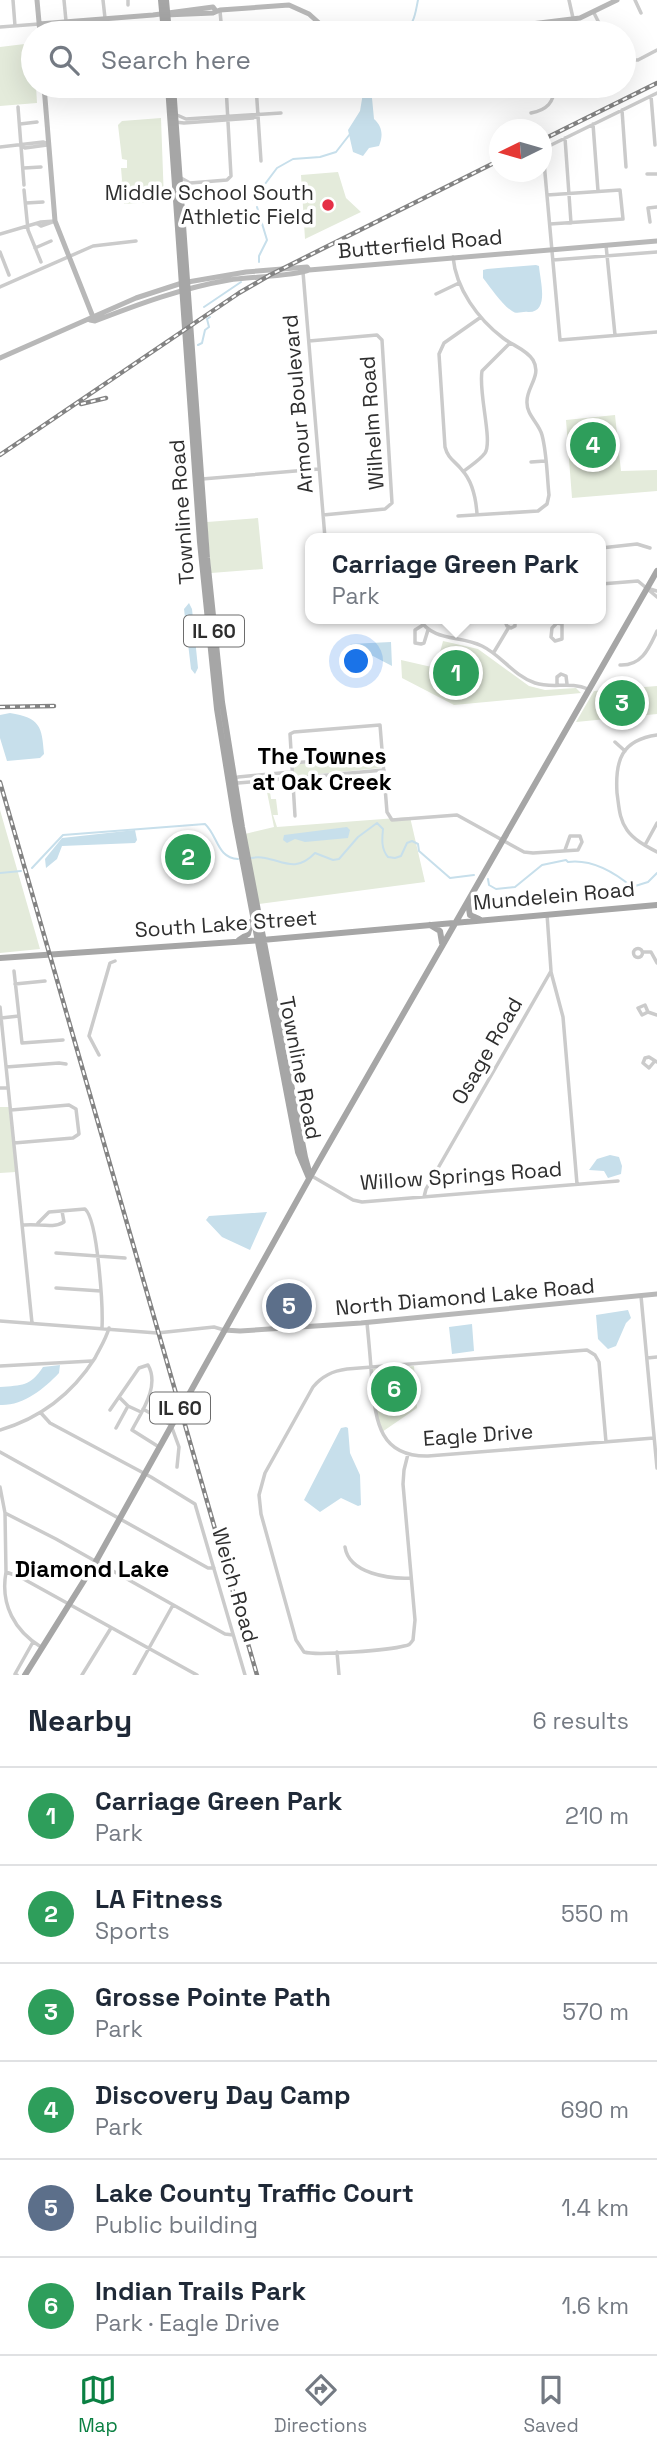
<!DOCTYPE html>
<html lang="en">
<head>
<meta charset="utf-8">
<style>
	:root { --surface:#fff; --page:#f2f2f3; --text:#1f2937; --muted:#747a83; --line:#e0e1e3; --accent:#0b8043 }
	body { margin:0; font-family:"Space Grotesk",sans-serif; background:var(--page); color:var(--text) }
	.compass { position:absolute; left:489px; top:119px; width:63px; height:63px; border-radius:50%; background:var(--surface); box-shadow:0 7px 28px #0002; rotate:265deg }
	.you { position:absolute; left:357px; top:662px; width:24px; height:24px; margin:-18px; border:5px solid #fff; border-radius:50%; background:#1a73e8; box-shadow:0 0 0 10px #1a73e833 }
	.badge { display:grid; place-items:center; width:46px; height:46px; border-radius:50%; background:var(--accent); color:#fff; font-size:23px; font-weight:700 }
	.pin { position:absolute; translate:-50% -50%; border:4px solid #fff; box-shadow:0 2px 7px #0006 }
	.popup { position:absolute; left:305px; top:533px; width:301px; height:91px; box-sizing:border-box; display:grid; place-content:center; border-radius:14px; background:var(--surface); filter:drop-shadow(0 2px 5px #0005); font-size:23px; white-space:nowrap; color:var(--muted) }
	.popup b { font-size:26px; color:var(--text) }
	.popup::after { content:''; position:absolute; left:50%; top:100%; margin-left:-14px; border:14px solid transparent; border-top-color:var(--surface) }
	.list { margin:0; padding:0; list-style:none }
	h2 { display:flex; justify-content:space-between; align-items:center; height:91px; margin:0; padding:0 28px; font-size:30px }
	h2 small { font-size:23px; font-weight:400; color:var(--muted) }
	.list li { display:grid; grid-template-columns:46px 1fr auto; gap:21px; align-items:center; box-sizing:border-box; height:98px; padding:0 28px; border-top:2px solid var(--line) }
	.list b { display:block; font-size:26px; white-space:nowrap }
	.list p { margin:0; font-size:23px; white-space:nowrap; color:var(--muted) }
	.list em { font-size:23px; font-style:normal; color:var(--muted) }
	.icon { flex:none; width:38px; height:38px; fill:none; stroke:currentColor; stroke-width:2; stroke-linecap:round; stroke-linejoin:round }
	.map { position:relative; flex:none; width:657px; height:1675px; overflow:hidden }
	.search { position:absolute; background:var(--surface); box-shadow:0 7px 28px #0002; left:21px; right:21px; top:21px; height:77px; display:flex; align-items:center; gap:18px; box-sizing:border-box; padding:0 24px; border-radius:38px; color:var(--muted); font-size:26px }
	.sheet { height:679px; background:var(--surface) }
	nav { display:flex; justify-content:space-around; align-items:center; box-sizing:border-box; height:98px; border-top:2px solid var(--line); background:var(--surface); font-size:19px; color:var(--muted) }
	nav a { display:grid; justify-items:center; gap:4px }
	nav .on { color:var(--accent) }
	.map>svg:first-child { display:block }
</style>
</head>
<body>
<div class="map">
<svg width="657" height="1675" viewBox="0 0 657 1675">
	<rect width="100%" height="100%" fill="#fff"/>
	<path fill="#e4ebdb" d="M33,43V86H36L37,103L0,106V47Z
		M161,118L164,201L124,204L123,190L119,189L122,180L121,168H127V160L122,159L118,125L122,121Z
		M338,172L346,198L361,212L305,239L301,175Z
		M615,415L621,471L657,470V491L572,498L566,420Z
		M258,518L263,569L211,573L207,522Z
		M443,641L478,649L529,686L545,690L576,688L581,693L454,705L402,678L401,660L436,668Z
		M657,686V714L576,722L594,691Z
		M372,758L381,760V768L297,776L293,775V767L299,764Z
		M267,792H270L271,799H276L278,815H273L277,827L410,817L425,882L259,904L245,834L274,827Z
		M0,810L40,949L0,953Z
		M0,1107H9L16,1172L0,1173Z
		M414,1366L417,1408L382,1432L378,1424L372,1369Z"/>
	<path fill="#c7dfeb" d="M364,87L374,88L372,98L374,119C383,127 383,136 379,146L369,148L363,156L353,152L348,130L360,111Z
		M536,265L539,266C540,280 550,313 528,312C522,311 517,315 512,311C502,305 491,288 483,278V270L487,269Z
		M189,603L192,609L198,668L195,674L191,669L184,609Z
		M391,642L392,666L350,644Z
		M10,713C40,718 42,726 44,754L40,758L7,761L0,738V715Z
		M347,827L350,830L348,838L305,842L295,839L287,843L283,840L284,835Z
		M135,830L137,840L135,843L62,846L57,859L46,868L45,859L62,838Z
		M610,1155L619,1157L622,1166L621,1174L608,1178L604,1171L589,1170L597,1159Z
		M267,1212L250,1250L222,1237L206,1220L209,1216Z
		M628,1310L631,1318L626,1323L616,1346L608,1349L598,1339L596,1315Z
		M472,1324L474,1351L452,1354L449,1327Z
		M60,1365L59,1373C44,1389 23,1406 0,1405V1387C22,1385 30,1387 43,1367Z
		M346,1427L348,1428L350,1453L360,1475L361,1505L358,1506L341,1498L320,1512L304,1500L341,1428Z"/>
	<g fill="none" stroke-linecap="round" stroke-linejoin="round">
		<path stroke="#c7dfeb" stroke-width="2" d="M402,33C415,24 415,14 418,0
			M253,200L277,168L293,159L320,157L336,152L350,134
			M257,207L267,240L259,256V262
			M204,307L241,282
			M198,345L202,343L205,330L209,327L207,319L210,317
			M251,858C277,853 291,878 315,853L333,860L339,859L358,837L377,823L383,829C382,839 381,849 388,857L395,858L401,856L407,843L412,841L418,844L419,851L450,878L474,875
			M32,868L63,835L205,824C218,836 217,858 238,859
			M0,873L21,871
			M488,879L489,885L496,889L515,887L542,865L566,860L568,862C591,859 614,872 632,887L648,882L657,873"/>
		<path stroke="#cbcbcb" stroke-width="3.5" d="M13,0L15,26
			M64,0L66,21
			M103,0L105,18
			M128,0V5
			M569,0L573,18
			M635,0L641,13
			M220,11L222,33
			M594,13L604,33
			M549,22L551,33
			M251,26L252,33
			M0,27L39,24
			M624,60H638L657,50
			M256,86L261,161
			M657,93L545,148L543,151L560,340L657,332
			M651,96L655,145
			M18,107L24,185
			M622,110L626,167
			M531,113C547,110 555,102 554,86
			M177,115L186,119L281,113
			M175,122L184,123L253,118L258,115
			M20,124L37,122
			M593,124L598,191
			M565,138L571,223
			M22,146L25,148L47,145
			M0,147L43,142L49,144
			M24,168L41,167
			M647,174H657
			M181,178L190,183L227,180L231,176L226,86
			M24,190L28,230L41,262
			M547,195L620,190L623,219L550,224
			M26,203L43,202
			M650,222L648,208L657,207
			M0,234L41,222L55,221L41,226L38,224
			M606,245L615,335
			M35,248L51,241
			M0,252L9,275
			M453,257C456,289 478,319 503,338C512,345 527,350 533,360C542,375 527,387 527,401C526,415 539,423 542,435C547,454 547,476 549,495L547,504L538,511L458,516
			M553,260L657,252
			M303,272L325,538
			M0,287L93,246L136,241
			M436,294L459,283
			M309,341L377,335L382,340L392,503L385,509L323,515
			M531,462L545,461
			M464,471C470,466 480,460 485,453C493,441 478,392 482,371L510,343
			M202,479L319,469
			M477,514C476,499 473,482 462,470C455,461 448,459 445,447L439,354L444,343L481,317
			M601,548L637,544L650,548
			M601,584L638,581L657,597
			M647,588L657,591
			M419,619C434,642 459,635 482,646C501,655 514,676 535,683C553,689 570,681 588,689
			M504,619L507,626L511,628L515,626V619
			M562,624L557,623L552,628L551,637L555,641L562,639V619
			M423,625L415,630V643L421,644L424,643L428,630
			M494,652L509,627
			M620,665C642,666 649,648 657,631
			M557,684V677L561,674L566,676L567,684
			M657,735C621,740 615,761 617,793C619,806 619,819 627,830C634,840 646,846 657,852
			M615,742L625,751
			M291,763L383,756
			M235,779L238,777L291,772
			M235,781L238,783L384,770
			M295,816L290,734L294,732L380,725L387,812L392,820L457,815L524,852L533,853L578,850L582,842L580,836H570L565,850
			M645,845L657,823
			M633.5 953a4.5 4.5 0 1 1 9 0a4.5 4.5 0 1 1-9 0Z
			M643,952H651L657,963
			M14,971L22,1043L63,1040
			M551,972L563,1017L577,1184
			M15,984L45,981
			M0,1007L32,1323
			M648,1012L645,1005L638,1008L642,1015L648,1012L657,1015
			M1,1018L19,1016
			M99,1055L89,1036L110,963L115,961
			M654,1062L649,1068L643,1063L645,1058L649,1057L657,1062
			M6,1067L59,1063L66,1064
			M0,1088H8
			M11,1110L69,1105L76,1109L79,1134L73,1138L14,1143
			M310,1175L353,1200L362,1202L618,1181
			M424,1197L426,1189L551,971L547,914
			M38,1223L49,1212L85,1209C98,1220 103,1308 102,1328
			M24,1225C37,1223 53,1229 64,1222L62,1211
			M56,1253L125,1258
			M56,1288L101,1291
			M641,1296L657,1468
			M0,1321L157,1333L214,1327L224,1330
			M367,1323C369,1343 371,1364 372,1384C376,1422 380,1457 428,1456L654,1438
			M647,1358L657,1357
			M0,1366L92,1361
			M128,1406L141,1412
			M143,1409L171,1425L179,1447L177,1467
			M110,1410L139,1368L148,1365C160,1386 142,1411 132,1430L159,1447
			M41,1413L50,1423L151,1477L195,1504L245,1675
			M116,1428L128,1406L120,1398
			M0,1430C41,1418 72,1394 95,1358C100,1348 106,1339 109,1328
			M0,1452L208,1568H214
			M408,1454L404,1470L403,1484L415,1620L413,1640C410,1644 410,1645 404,1646C390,1650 317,1656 304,1652L296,1640L261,1514L259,1495L265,1473L313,1387C322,1376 332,1371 347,1369L587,1350L595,1355L599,1362L606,1442
			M0,1487L5,1513L6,1572C0,1605 15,1631 41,1647
			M5,1513L56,1539L225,1634L233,1635
			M345,1547C349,1574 390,1579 411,1578
			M6,1572L20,1577L197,1675
			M337,1652L339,1675
			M17,1675L15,1674L33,1642
			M82,1675L111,1628
			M134,1675L173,1605"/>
		<path stroke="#b8b8b8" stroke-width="5" d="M37,0L40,33
			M165,15L213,13L220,10L289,5L309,14L330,33
			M39,24L153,15L213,7L216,11
			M499,33L523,25L580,18L617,0
			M44,86L55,221L93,317
			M90,320L95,321C139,304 182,288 229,280C248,277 296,276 309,270
			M0,358L136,298L182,283L246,272L307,267L309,270L657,241
			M224,1330L240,1331L361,1323L657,1294"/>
		<path stroke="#a6a6a6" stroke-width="6" d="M161,0L164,33
			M166,0L169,33
			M168,86L200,542L217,709L235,821L290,1110L298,1152L309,1178
			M173,86L207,558L222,702L242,827L305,1157L310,1175
			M468,902L470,915L479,919
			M430,925L440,931L442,943
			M239,940L248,934L251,922
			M0,958L262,940L657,905
			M25,1675L95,1563L319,1161L657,571"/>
		<g stroke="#838383" stroke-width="4.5">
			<path id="rail" d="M542,140L657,83
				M81,404L106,398
				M0,455L239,293L270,275L500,160
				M0,707L54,706
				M0,782L257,1675"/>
		</g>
		<use href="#rail" stroke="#fff" stroke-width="2" stroke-dasharray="5" stroke-linecap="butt"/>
	</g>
	<circle fill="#e52f46" stroke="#fff" stroke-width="2.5" cx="328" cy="205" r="7"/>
	<g text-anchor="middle" stroke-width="7" stroke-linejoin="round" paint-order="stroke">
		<g fill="#fff" stroke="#6d6d6d" stroke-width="2">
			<rect x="184" y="615.5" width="60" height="31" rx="5"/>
			<rect x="150" y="1392.5" width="60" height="31" rx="5"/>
		</g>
		<g font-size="19" font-weight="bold" fill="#2e2e2e">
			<text x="214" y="638">IL 60</text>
			<text x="180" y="1415">IL 60</text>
		</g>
		<g font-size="21" fill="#2e2e2e" stroke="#fff" text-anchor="end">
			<text x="314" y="200">Middle School South<tspan x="314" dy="24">Athletic Field</tspan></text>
		</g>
		<g font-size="21" fill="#2e2e2e" stroke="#fff">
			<text transform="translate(420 244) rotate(-5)" y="7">Butterfield Road</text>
			<text transform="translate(298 404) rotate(-95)" y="7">Armour Boulevard</text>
			<text transform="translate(372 423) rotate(-94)" y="7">Wilhelm Road</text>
			<text transform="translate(182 512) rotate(-94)" y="7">Townline Road</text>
			<text transform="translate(554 896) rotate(-5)" y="7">Mundelein Road</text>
			<text transform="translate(226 924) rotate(-4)" y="7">South Lake Street</text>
			<text transform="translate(487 1051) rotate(-60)" y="7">Osage Road</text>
			<text transform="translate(300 1068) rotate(79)" y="7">Townline Road</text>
			<text transform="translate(461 1176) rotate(-4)" y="7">Willow Springs Road</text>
			<text transform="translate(465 1297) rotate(-5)" y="7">North Diamond Lake Road</text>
			<text transform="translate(478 1435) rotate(-4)" y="7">Eagle Drive</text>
			<text transform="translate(235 1585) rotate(74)" y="7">Weich Road</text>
		</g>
		<g font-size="23" font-weight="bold" fill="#000" stroke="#fff">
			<text x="322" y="764">The Townes<tspan x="322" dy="26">at Oak Creek</tspan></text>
			<text x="92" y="1577">Diamond Lake</text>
		</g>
	</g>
</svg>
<svg class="compass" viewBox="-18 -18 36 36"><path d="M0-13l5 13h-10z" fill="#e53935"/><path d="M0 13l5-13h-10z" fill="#747a83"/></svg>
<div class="you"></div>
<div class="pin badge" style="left:456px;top:673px;background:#2e9e5b">1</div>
<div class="popup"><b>Carriage Green Park</b>Park</div>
<div class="pin badge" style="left:188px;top:857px;background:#2e9e5b">2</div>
<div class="pin badge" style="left:622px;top:703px;background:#2e9e5b">3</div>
<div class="pin badge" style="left:593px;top:445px;background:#2e9e5b">4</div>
<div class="pin badge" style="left:289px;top:1306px;background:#5c6f8a">5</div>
<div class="pin badge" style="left:394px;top:1389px;background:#2e9e5b">6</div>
<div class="search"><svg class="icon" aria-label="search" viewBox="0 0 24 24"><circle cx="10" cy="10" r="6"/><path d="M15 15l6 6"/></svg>Search here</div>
</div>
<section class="sheet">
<h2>Nearby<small>6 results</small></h2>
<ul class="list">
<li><span class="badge" style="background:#2e9e5b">1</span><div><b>Carriage Green Park</b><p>Park</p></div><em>210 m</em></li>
<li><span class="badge" style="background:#2e9e5b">2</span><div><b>LA Fitness</b><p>Sports</p></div><em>550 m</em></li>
<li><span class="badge" style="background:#2e9e5b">3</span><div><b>Grosse Pointe Path</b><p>Park</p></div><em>570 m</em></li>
<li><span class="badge" style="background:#2e9e5b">4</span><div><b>Discovery Day Camp</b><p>Park</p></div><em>690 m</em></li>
<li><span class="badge" style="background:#5c6f8a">5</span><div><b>Lake County Traffic Court</b><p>Public building</p></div><em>1.4 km</em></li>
<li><span class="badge" style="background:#2e9e5b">6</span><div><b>Indian Trails Park</b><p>Park · Eagle Drive</p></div><em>1.6 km</em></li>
</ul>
</section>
<nav>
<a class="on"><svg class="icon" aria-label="map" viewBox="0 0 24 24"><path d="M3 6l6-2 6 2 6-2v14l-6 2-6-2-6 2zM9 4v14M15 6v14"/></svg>Map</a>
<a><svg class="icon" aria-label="directions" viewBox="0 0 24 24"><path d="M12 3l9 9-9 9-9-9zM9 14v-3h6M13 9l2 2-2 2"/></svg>Directions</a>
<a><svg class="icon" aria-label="saved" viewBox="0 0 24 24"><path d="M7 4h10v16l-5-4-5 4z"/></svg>Saved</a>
</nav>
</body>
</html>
